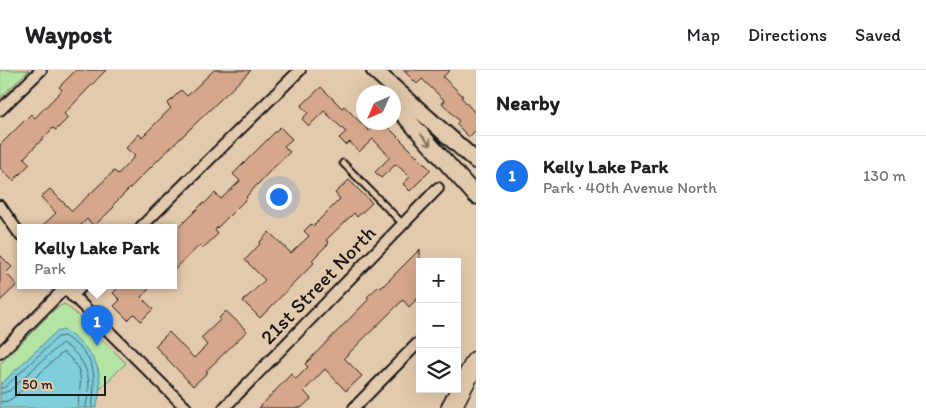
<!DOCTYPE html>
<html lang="en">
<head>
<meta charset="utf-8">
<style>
	:root { --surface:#fff; --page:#f6f6f6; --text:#202124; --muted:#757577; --line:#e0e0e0; --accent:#1a73e8 }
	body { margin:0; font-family:Itim,sans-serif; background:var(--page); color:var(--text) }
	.controls { position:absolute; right:15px; bottom:15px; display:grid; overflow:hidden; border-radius:0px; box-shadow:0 5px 20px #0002 }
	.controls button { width:45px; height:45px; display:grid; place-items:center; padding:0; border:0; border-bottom:1px solid var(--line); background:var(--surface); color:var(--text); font:25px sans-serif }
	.compass { position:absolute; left:356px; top:15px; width:45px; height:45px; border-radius:50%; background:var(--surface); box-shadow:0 5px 20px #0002; rotate:225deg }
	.scale { position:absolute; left:15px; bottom:12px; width:91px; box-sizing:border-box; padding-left:5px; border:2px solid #1c1c1c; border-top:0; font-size:14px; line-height:18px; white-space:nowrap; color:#1c1c1c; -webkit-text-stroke:4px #e4caac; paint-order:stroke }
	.you { position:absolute; left:278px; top:126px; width:18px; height:18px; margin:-12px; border:4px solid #fff; border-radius:50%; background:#1a73e8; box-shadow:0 0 0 8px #1a73e833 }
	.badge { display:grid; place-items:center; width:32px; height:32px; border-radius:50%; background:var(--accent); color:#fff; font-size:16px; font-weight:700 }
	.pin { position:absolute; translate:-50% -41px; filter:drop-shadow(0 1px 2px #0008) }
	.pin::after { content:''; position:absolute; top:26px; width:18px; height:15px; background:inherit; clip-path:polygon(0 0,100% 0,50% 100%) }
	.popup { position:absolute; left:17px; top:154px; width:160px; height:65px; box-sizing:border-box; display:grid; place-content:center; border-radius:0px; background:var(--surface); filter:drop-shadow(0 1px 4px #0005); font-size:16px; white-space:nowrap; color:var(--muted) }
	.popup b { font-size:19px; color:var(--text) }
	.popup::after { content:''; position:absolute; left:50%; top:100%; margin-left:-10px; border:10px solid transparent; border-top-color:var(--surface) }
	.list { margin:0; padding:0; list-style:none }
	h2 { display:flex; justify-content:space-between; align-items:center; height:65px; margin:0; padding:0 20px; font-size:21px }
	h2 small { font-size:16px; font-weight:400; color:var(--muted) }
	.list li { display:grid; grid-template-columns:32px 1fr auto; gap:15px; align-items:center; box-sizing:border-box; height:80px; padding:0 20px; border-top:1px solid var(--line) }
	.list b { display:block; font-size:19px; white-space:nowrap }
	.list p { margin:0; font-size:16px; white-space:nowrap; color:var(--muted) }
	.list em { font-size:16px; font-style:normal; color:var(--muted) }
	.icon { flex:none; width:28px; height:28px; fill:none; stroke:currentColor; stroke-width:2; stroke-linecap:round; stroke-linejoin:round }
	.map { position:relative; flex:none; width:476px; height:338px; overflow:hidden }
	header { display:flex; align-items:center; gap:30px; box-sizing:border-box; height:70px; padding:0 25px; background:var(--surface); border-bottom:1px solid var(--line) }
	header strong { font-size:24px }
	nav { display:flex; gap:28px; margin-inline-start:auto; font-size:18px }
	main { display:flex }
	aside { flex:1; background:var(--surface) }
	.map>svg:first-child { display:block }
</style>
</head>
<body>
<header>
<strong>Waypost</strong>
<nav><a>Map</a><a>Directions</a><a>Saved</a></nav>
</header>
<main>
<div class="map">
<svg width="476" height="338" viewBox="0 0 476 338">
	<rect width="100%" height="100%" fill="#e4caac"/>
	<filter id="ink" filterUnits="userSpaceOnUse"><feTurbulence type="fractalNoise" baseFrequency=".02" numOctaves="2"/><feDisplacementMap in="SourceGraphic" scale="10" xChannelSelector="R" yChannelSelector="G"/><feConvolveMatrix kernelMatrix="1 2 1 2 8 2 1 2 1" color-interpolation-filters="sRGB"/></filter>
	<g filter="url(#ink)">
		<path fill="#b4e4a4" stroke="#688060" d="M0,0H29L0,28Z
			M64,234L72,240L126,293L100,319L98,298L56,262L0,315V294L55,239Z"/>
		<path fill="#7fcedb" stroke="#57878f" d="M64,260C94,281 107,300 96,338H0V315L56,262Z"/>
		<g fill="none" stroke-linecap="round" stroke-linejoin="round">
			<path stroke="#446368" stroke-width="1" d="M0,318L5,317L58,267L64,266C97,287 96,302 92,338
				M0,324L9,321L62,273C82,285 92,303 88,326C87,330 86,334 86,338
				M0,332L8,331L14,327L63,282C88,301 79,312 78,338"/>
		</g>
		<path fill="#d6a78b" stroke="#1c1c1c" d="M76,0H106L64,44L68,48L56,60L53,58L24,88L30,94L13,111L0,98V75L31,44L35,48L62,20L59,17Z
			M214,0H251L162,86L113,135L114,137L94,156L87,149L79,157H41L56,143L41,127L50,119L72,141L114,101L118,104L135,86L126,78L139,64L142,67L171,38L167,34L181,20L187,26Z
			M403,0H450L443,7L463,26L461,27L476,44V60L469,67L456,54L459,51L442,33L445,31L422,9L417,14Z
			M321,17L342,38L344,36L369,61L378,52H383L431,100L410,121L403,114L410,107L396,94L381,108L375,102L390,87L373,69L359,82L350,72L346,75L339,68L346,62L324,41L309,56L302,49L308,43L301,36Z
			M280,57L292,69L284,76L290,82L270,101L246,127L247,128L215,160L218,164L203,178L200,175L173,201V163L203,133L204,134L215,123L221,129L240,111L233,104Z
			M349,110L372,133L357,147L354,143L326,170L329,173L312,190L314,193L260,248L243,231L265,210L245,190L260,174L259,173L269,162L291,183L309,166L304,161L311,154L313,156L340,129L335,123Z
			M420,179V226L409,237L403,230L344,288L362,306L346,321L325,299L304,321L311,329L301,338H259L291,304L296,309L308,297L305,294L369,229L367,227L379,216L381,218Z
			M0,185L12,197L6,203L17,215L0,231Z
			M121,215H153L141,227L153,239L141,251L134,244L128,250L114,236L120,230L113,223Z
			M226,241L247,261L206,301L208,302L193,316L155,276L169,262L194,288L207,275L201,268L221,249L219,248Z"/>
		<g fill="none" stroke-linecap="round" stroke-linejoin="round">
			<g stroke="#1c1c1c" stroke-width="9">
				<path id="lane" d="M343,93L403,154"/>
			</g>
			<g stroke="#1c1c1c" stroke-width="14">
				<path id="street" d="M0,40L41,0
					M0,136L21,166
					M141,157L300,0
					M62,215L186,338
					M72,226L83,215
					M0,283L65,218
					M224,338L438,118
					M354,338L417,274"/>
			</g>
			<g stroke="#1c1c1c" stroke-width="19">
				<path id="secondary" d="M374,0L476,91
					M393,33L476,126"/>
			</g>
			<g stroke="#1c1c1c" stroke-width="22">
				<path id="highway" d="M451,338L476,291"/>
			</g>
			<use href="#lane" stroke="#e4caac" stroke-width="5"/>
			<use href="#street" stroke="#e4caac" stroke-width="10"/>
			<use href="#secondary" stroke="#e4caac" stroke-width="15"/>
			<use href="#highway" stroke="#e4caac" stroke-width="19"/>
		</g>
		<defs><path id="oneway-shaft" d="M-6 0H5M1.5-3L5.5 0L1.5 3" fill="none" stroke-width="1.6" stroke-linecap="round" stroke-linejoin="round" transform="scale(1.25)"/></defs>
		<use stroke="#807364" href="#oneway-shaft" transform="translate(426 70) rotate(49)"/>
	</g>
	<g text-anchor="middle" stroke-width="5" stroke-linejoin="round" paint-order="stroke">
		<g font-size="21" fill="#1c1c1c" stroke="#e4caac">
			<text transform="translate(318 215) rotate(-46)" y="7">21st Street North</text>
		</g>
	</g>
</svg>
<div class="controls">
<button>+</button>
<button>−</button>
<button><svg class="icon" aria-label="layers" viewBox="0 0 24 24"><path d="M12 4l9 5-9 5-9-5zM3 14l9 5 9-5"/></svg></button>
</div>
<svg class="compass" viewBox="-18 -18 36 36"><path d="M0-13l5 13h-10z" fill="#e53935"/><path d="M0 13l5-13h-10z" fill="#757577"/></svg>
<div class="scale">50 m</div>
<div class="you"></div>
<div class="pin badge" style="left:97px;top:276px">1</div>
<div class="popup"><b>Kelly Lake Park</b>Park</div>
</div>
<aside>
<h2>Nearby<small></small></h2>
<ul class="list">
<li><span class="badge">1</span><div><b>Kelly Lake Park</b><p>Park · 40th Avenue North</p></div><em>130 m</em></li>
</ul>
</aside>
</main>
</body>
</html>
